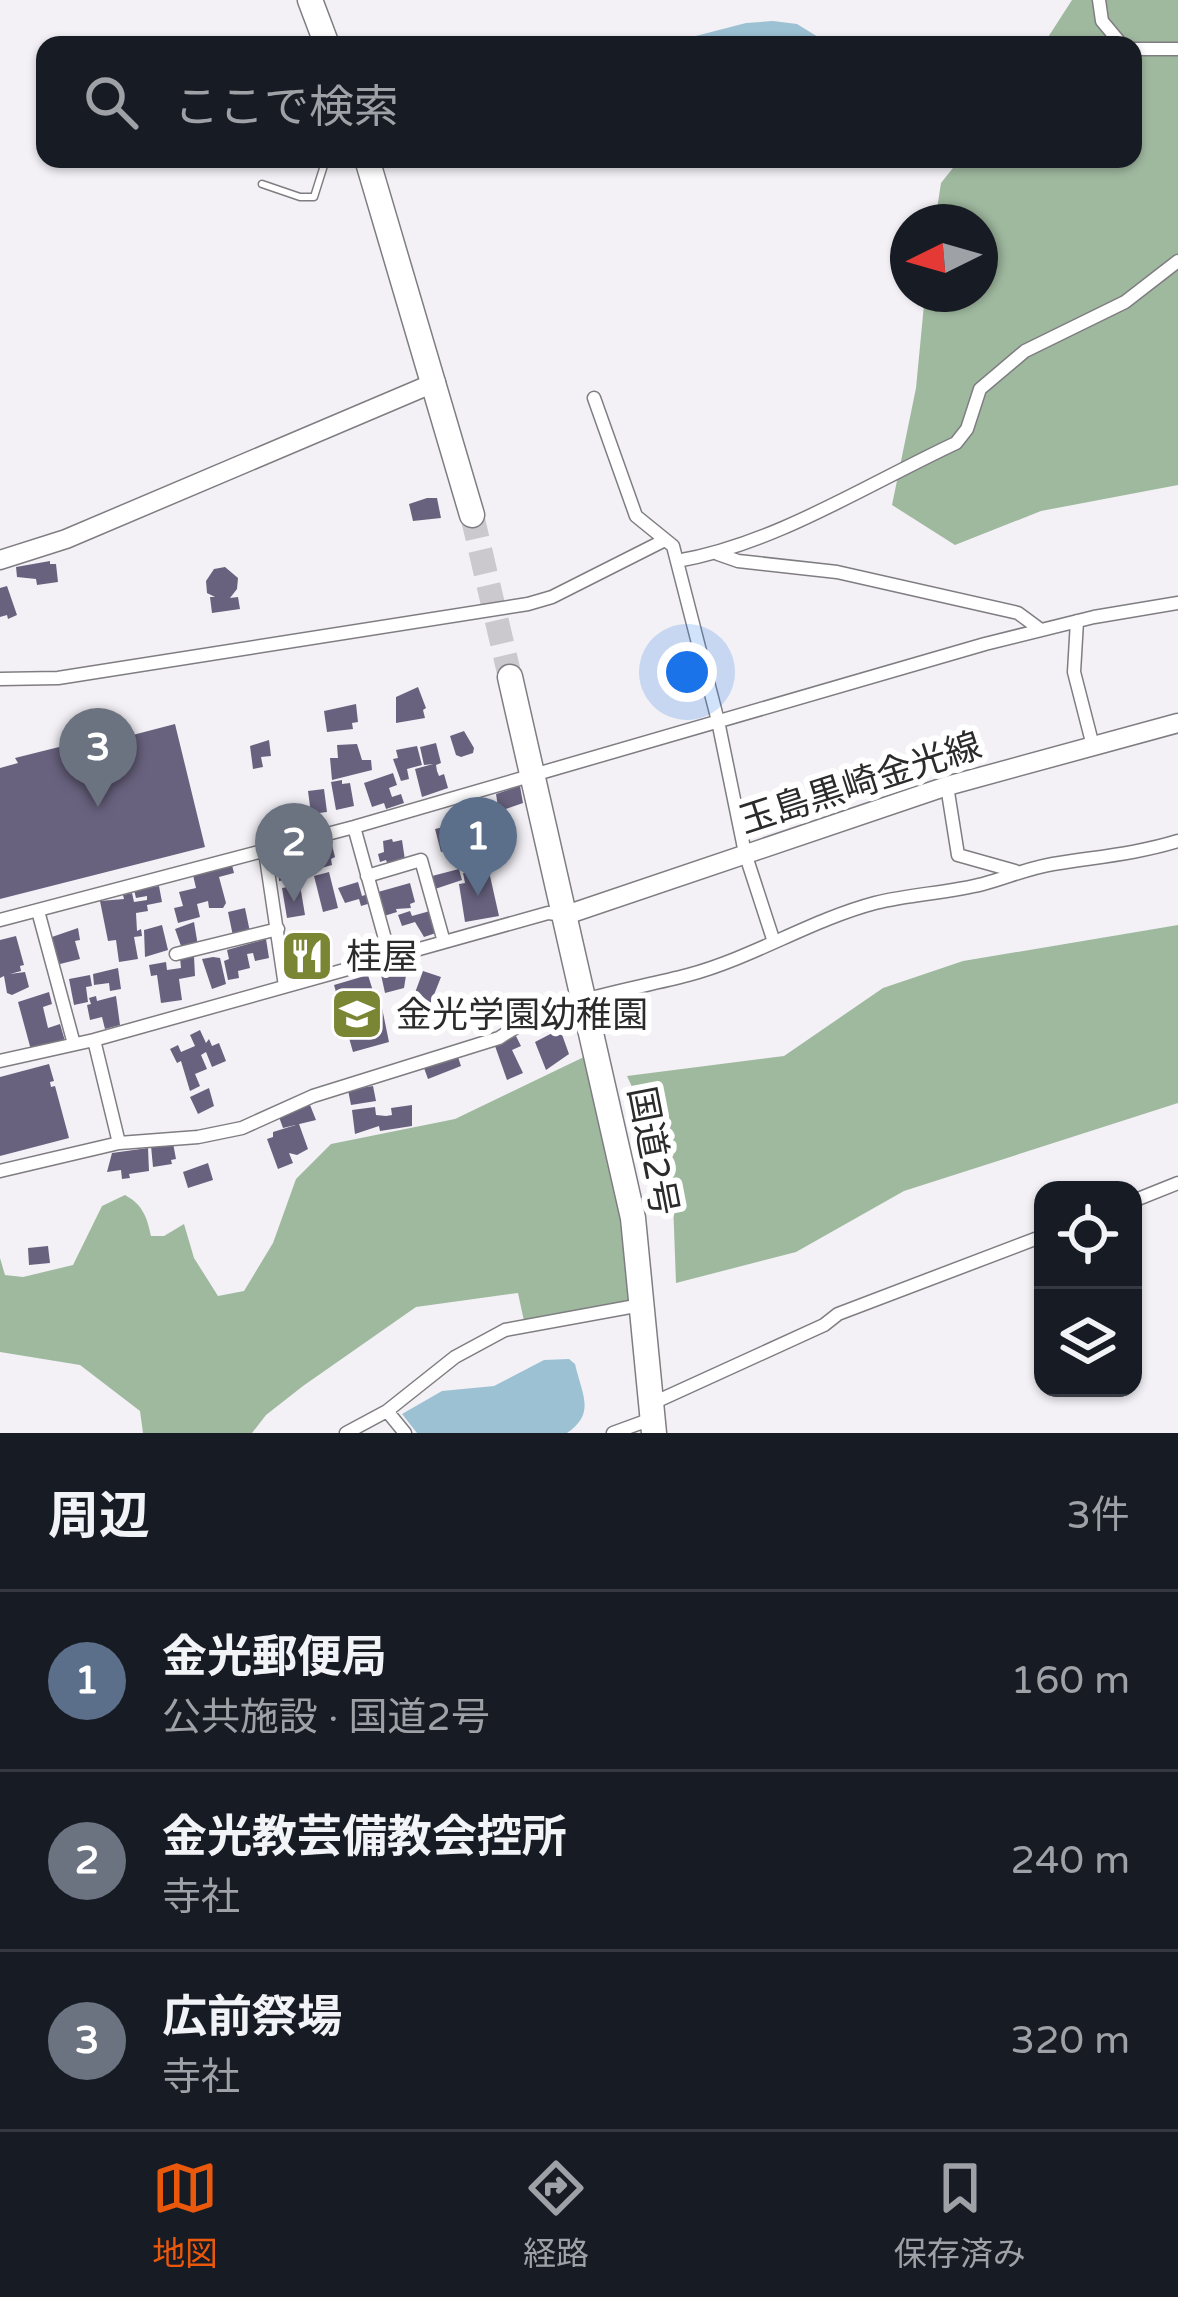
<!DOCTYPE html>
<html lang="ja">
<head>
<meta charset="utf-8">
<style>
	:root { --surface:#171b24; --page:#20242c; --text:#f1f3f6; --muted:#9ea1a6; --line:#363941; --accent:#ea580c }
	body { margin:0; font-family:"Varela Round","Noto Sans JP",sans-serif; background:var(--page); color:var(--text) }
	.controls { position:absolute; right:36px; bottom:36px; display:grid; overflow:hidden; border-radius:24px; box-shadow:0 3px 9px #0004 }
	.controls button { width:108px; height:108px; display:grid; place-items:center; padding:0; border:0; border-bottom:3px solid var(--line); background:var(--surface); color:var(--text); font:60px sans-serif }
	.compass { position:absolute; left:890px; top:204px; width:108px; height:108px; border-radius:50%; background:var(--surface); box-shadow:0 3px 9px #0004; rotate:265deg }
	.you { position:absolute; left:687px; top:672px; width:42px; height:42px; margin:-30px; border:9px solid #fff; border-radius:50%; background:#1a73e8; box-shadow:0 0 0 18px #1a73e833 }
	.badge { display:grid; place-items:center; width:78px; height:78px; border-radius:50%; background:var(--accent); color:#fff; font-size:39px; font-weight:700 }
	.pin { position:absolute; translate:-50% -99px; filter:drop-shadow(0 3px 6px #0008) }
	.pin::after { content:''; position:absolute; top:63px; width:42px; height:36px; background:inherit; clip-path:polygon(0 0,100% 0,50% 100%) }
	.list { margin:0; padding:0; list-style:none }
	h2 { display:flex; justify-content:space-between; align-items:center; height:156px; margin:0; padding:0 48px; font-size:51px }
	h2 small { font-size:39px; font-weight:400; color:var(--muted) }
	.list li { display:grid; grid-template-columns:78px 1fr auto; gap:36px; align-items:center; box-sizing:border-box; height:180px; padding:0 48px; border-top:3px solid var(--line) }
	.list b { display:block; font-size:45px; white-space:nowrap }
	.list p { margin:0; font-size:39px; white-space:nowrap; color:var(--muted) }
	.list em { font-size:39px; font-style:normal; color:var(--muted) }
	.icon { flex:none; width:66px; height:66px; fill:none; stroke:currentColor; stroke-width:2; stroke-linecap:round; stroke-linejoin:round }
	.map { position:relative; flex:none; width:1178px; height:1433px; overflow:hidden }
	.search { position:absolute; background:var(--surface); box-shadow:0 3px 9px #0004; left:36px; right:36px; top:36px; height:132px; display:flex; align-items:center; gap:30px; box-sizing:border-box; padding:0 42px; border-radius:24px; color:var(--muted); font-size:45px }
	.sheet { height:696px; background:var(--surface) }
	nav { display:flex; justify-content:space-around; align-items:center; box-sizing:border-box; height:168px; border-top:3px solid var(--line); background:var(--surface); font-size:33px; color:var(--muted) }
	nav a { display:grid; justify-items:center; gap:6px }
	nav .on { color:var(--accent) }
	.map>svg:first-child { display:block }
</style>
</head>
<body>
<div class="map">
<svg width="1178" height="1433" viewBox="0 0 1178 1433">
	<rect width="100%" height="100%" fill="#f3f1f6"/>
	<path fill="#9fb99f" d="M1072,0H1178V485L1041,511L955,545L892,505L916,388L925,294H980V222H935L941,183L960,159H1133V45H1043Z
		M1178,925V1103L904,1191L796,1252L676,1283L672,1174L627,1076L784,1056L883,988L963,961Z
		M586,1056L619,1209L630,1303L524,1321L518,1293L416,1307L303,1386L266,1415L252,1433H143L140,1411L80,1365L0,1352V1258L5,1275L23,1277L73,1265L102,1206L125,1195C143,1205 147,1217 151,1236H164L184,1224L194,1258L218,1296L244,1291L273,1243L296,1179L331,1144L455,1119Z"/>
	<path fill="#9cc1d3" d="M773,21L797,24L831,45H661L746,23Z
		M569,1359L575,1364C582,1395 596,1413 567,1433H417L402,1414L442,1391L494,1386L544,1360Z"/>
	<path fill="#69627f" d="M427,498H437L441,518L413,521L409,504Z
		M50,561V564H56L58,582L37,585L36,579L17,577L16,567Z
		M225,567L238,578L237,589L230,598L238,597L240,609L212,613L210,597H215L207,593L206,581L214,569Z
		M7,586L17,615L8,619L7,615L0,617V588Z
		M418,687L426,708L423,710L425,718L396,723V697Z
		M356,704L358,722L352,723L353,729L327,732L324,711Z
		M175,724L205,847L0,899V768L18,763L15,758L123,731L125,737Z
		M464,731L474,748L473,753L461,757L456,755L450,736Z
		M269,740L271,756L261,757L263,767L253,769L250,746Z
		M436,743L441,763L436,765L437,771L439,776L444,774L448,788L422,797L415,769L433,764L424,765L420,747Z
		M357,744L362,760H371L372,770L332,780L330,758H338L337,745Z
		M417,746L422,765L407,769L409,779L401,781L393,759L398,758L396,750Z
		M393,773L397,785L389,788L392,797L401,794L404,803L386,809L384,803L372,807L364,783Z
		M342,780V784L350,783L354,806L336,810L331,782Z
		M520,786L523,803L503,810V806L498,807L496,794Z
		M324,789L327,812L311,814L308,791Z
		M448,826L451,839L457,837L460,848L441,852L435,829Z
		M392,839L393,842L402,840L405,860L388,865L386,860L380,862L378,854L384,852L383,841Z
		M331,841L335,857L331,859L332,865L311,871L308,848Z
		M295,851L298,878L279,881L278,853Z
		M232,865L234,873L219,877L226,903L223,908H209L208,901L197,904L200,917L178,923L174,908L183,906L179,892L196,888L193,875Z
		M488,867L499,916L465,922L459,884L465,883L463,873Z
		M459,869L462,880L435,889L432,876Z
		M329,872L338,908L323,912L314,876Z
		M358,882L362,896L368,894L371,903L361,906L359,899L345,903L338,888Z
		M410,883L415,902L410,904L411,908L396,909L397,912L384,916L378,892Z
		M300,885L305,915L287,918L282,888Z
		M159,886L162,902L147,905L148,911L136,913L137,931L141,929L142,936L134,937L138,959L119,962L116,940L108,941L100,901L124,899L123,895L132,893L134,902L147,900V896L136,898L134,890Z
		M245,908L250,932L233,936L228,912Z
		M410,911L412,916L430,911L436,933L424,937L415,922L402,926L398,915Z
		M194,922L198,946H181L175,929Z
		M162,925L168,950L145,957L144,930Z
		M78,928L80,940L75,941L80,959L60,964L49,938Z
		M16,936L24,965L20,966L21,971L10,974L25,972L29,987L12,995L7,993L4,976L0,978V940Z
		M266,939L269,958L255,961L253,953L247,954L250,968L238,971L239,978L228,980L224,961L229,959L227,950Z
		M316,941L323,966L298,972L292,947Z
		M194,956L195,976L179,979L182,1000L161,1003L157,975L151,976L149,965L166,962L167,970L181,968L180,958Z
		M213,957L220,958L226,984L212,989L202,959Z
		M408,963L404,988L385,993L380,970Z
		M118,968L121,989L110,991L109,983L94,985L93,974Z
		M423,971L441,977L426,1015L409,1009Z
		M90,975L92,986L86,987L88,1002L74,1005L69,979Z
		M368,975L377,1004L381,1003L389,1042L353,1052L334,985Z
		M49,992L52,1004L43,1007L48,1028L60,1024L65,1041L31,1050L18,1002Z
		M96,996L97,1001L116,996L120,1025L105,1029L102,1017L90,1020L87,1005L91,1004L89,998Z
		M560,1029L569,1054L546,1070L535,1042Z
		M200,1030L206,1043L209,1039L212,1046L219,1043L226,1061L212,1067L206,1052L201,1055L207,1069L195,1074L200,1086L190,1091L181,1061L177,1063L170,1049L178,1045L181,1052L195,1046L190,1035Z
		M516,1036L521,1046L512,1050L523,1073L507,1080L495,1046Z
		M458,1057L461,1066L428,1079L424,1068Z
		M49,1064L54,1081L50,1082L51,1087L55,1086L69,1138L0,1156V1077Z
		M373,1086L376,1101L351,1105L348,1090Z
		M209,1088L214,1106L198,1114L190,1097Z
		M310,1105L316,1120L283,1128L279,1117Z
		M412,1105V1126L380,1131L379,1126L355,1134L352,1110L375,1107L376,1115L386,1116L392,1115L391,1108Z
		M299,1124L308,1149L297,1155L289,1153L293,1163L278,1169L267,1139L273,1137V1132Z
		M173,1143L176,1159L171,1160L172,1164L153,1167L151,1146Z
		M148,1148L149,1171L129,1174L130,1178L122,1179L121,1170L107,1172L112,1153Z
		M208,1163L213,1180L188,1188L183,1172Z
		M48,1246L50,1263L29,1265L28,1248Z"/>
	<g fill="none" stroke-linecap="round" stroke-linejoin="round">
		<path stroke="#cbc9ce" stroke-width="24" stroke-dasharray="24 12" stroke-linecap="butt" d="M472,515L510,677"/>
		<g stroke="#7f7d82" stroke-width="9">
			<path id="lane" d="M262,184L300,197H314L326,159"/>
		</g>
		<g stroke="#7f7d82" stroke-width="15">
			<path id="street" d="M1099,0L1102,21L1122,45
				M1133,49H1178
				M594,398L636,516L673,546L718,721L745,853L774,942
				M718,554L738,561L837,572L1018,613L1041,630
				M677,561C775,544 866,485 956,443L967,429L980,389L1025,351L1125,302L1178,261
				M1077,621L1074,672L1093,746
				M0,679L58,678L528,604L552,597L665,540
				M947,786L958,855L1015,871
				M354,827L390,957
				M265,851L285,986
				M367,876L421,860L444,942
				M38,911L74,1044
				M0,920L354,827L985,644L1094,617L1178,603
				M176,954L278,929
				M94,1040L119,1143
				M0,1061L94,1040L548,913L565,915
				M0,1171L119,1143L198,1137L242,1128L313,1096L499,1038C556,999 623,992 688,975C752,958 811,920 875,903C911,894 948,893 983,884C1006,878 1028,868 1053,864C1095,857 1136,854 1178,841
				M1133,1201L1178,1183
				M653,1403L824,1325L838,1314L1043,1236
				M387,1411L405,1433
				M346,1433L387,1411L455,1357L505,1330L641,1305
				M613,1433L654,1418"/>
		</g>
		<g stroke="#7f7d82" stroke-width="21">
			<path id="secondary" d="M0,560L66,539L436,382
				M566,915L947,786L1178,723"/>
		</g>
		<g stroke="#7f7d82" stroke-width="27">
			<path id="highway" d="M310,0L327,45
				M367,159L472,515
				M510,677L633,1218L654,1433"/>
		</g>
		<use href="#lane" stroke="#fff" stroke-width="6"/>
		<use href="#street" stroke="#fff" stroke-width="12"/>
		<use href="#secondary" stroke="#fff" stroke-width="18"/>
		<use href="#highway" stroke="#fff" stroke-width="24"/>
	</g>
	<defs>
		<g id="restaurant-square" transform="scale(2.7)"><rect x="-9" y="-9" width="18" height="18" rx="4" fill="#7a8634" stroke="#fff"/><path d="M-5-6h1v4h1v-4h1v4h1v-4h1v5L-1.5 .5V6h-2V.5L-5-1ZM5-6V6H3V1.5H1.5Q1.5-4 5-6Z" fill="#fff"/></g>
		<g id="school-square" transform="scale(2.7)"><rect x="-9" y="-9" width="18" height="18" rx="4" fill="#7a8634" stroke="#fff"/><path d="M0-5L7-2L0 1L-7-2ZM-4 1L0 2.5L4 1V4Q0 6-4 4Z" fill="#fff"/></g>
	</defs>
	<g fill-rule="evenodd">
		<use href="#restaurant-square" x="307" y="956"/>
		<use href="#school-square" x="357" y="1014"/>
	</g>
	<g text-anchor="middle" stroke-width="12" stroke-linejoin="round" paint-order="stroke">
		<g font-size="36" fill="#2b2b2c" stroke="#fff">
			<text transform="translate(860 782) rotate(-18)" y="13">玉島黒崎金光線</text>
			<text transform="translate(654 1151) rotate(79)" y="13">国道2号</text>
		</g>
		<g font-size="36" fill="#2b2b2c" stroke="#fff" text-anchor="start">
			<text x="346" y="969">桂屋</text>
			<text x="396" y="1027">金光学園幼稚園</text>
		</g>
	</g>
</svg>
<div class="controls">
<button><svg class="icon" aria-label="locate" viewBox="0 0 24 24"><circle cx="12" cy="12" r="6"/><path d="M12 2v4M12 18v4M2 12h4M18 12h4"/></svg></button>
<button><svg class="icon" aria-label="layers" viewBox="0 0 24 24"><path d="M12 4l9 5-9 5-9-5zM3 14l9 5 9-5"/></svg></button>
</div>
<svg class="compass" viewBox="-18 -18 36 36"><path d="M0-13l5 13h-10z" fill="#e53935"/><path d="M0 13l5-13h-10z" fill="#9ea1a6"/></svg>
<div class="you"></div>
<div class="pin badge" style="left:478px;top:896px;background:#5c6f8a">1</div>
<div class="pin badge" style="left:294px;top:902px;background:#6b7280">2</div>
<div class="pin badge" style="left:98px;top:807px;background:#6b7280">3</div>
<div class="search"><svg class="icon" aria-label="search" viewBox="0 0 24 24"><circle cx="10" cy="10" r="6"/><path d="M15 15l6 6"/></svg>ここで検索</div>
</div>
<section class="sheet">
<h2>周辺<small>3件</small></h2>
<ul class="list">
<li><span class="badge" style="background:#5c6f8a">1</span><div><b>金光郵便局</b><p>公共施設 · 国道2号</p></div><em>160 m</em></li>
<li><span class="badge" style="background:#6b7280">2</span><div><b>金光教芸備教会控所</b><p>寺社</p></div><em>240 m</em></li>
<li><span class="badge" style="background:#6b7280">3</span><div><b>広前祭場</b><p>寺社</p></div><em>320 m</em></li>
</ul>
</section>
<nav>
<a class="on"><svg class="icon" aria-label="map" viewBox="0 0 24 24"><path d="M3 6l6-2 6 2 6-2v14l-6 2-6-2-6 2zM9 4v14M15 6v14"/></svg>地図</a>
<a><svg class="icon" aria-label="directions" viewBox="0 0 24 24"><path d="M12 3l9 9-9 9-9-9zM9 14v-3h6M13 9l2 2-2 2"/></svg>経路</a>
<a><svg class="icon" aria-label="saved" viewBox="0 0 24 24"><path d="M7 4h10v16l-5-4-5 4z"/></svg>保存済み</a>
</nav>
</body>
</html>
